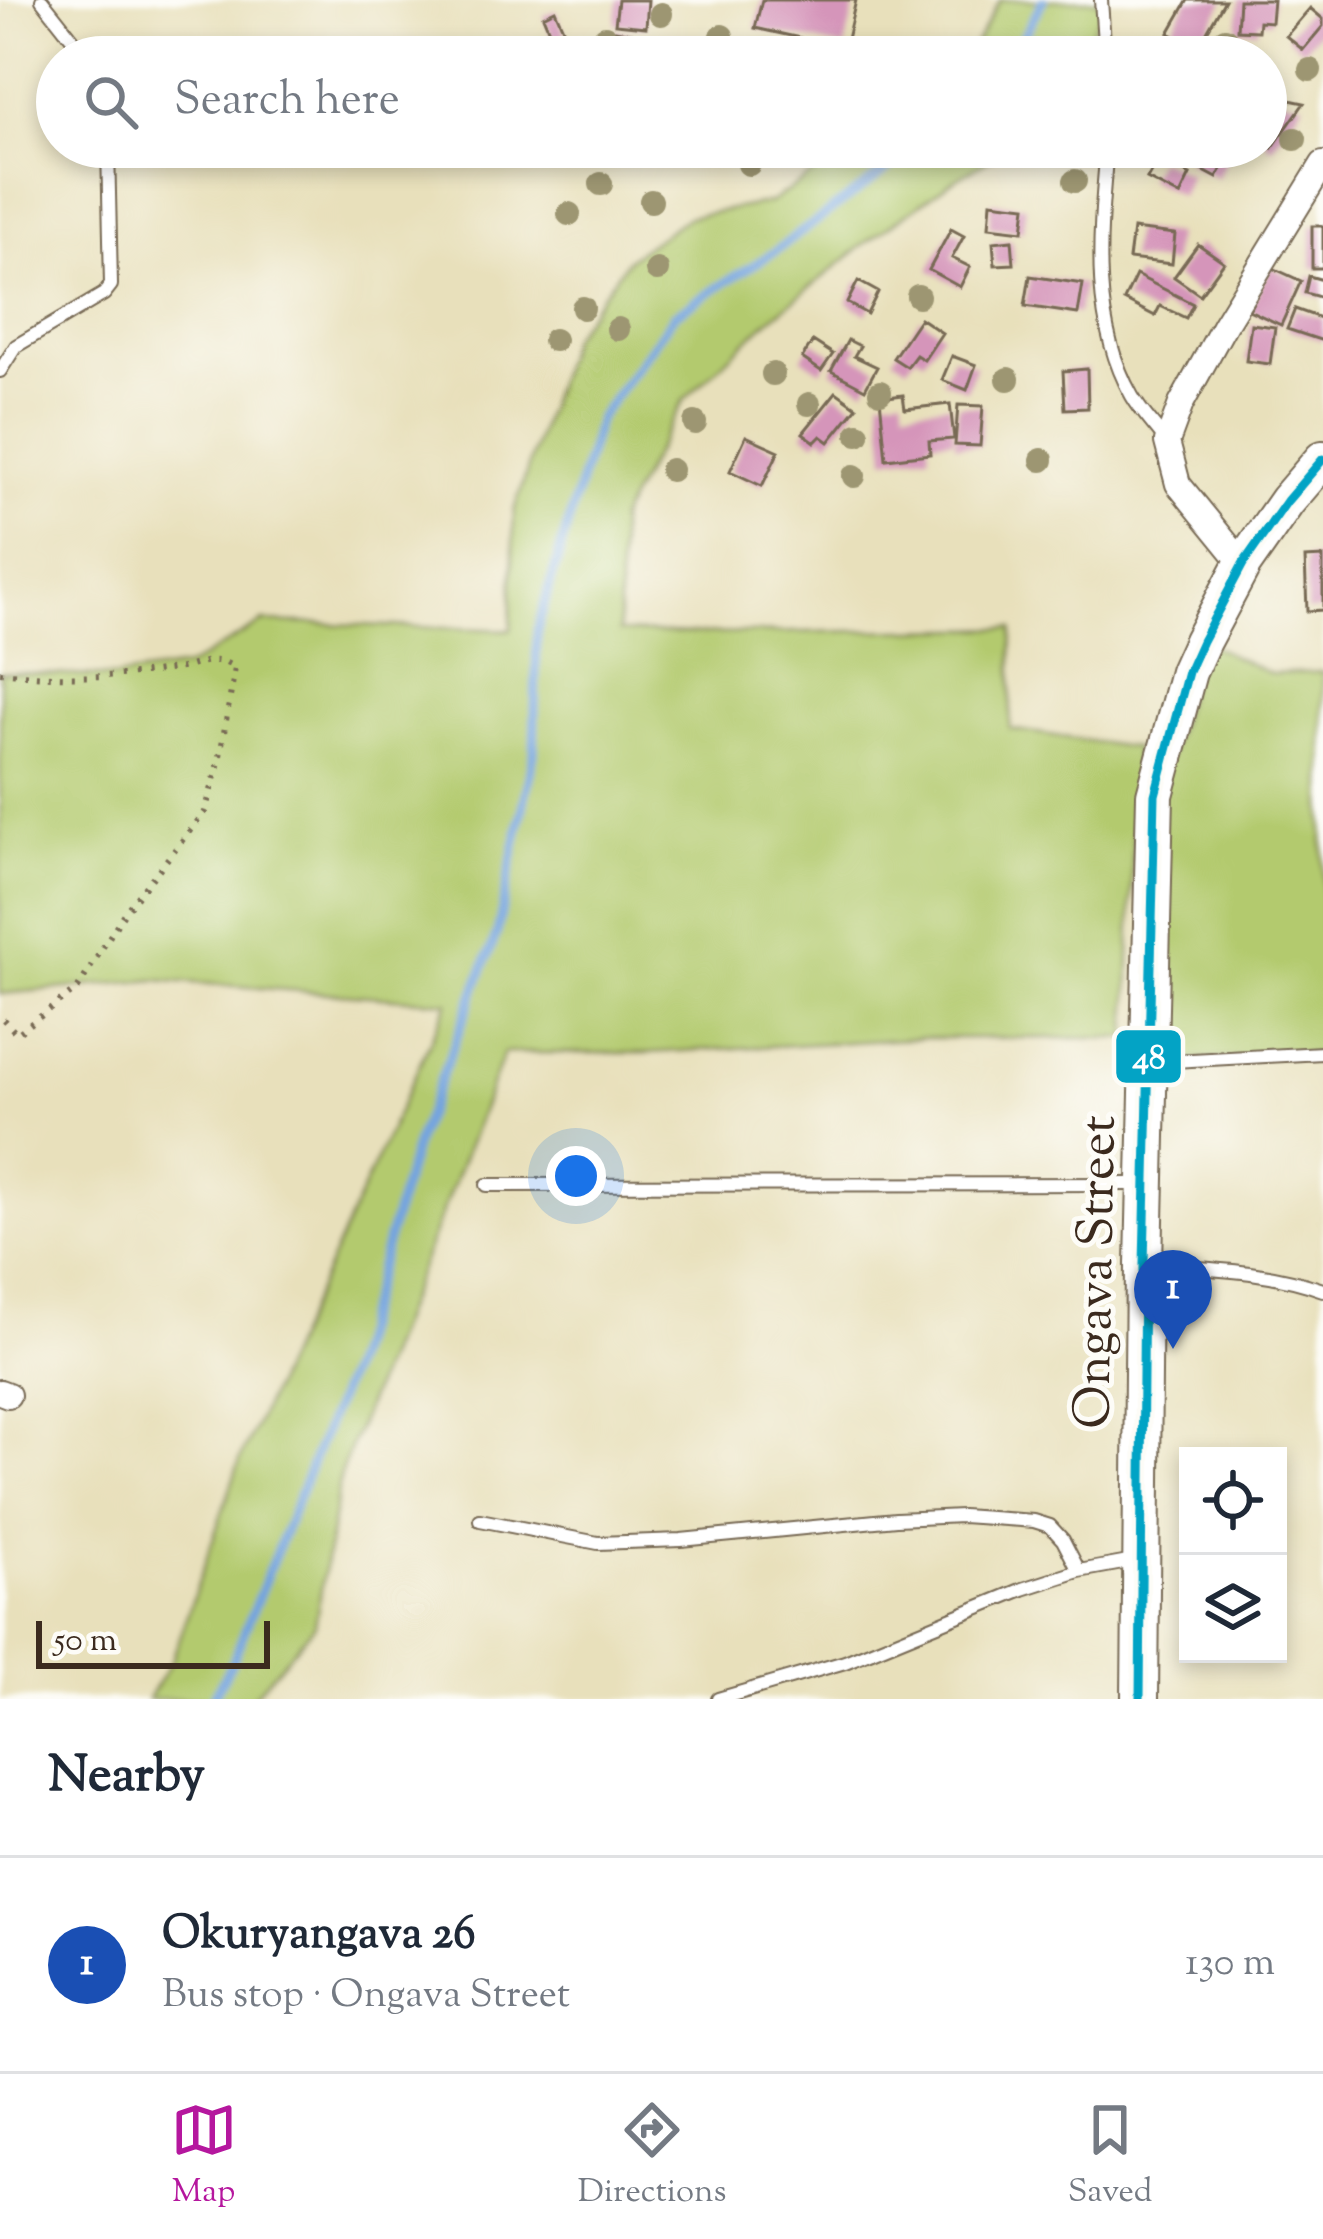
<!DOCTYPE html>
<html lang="en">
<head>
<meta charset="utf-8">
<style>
	:root { --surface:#fff; --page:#f2f2f3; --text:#1f2937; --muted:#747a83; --line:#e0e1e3; --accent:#b5179e }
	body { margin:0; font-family:"Sorts Mill Goudy",serif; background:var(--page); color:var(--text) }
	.controls { position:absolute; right:36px; bottom:36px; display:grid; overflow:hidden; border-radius:0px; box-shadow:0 6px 18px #0003 }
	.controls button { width:108px; height:108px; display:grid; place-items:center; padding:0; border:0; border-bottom:3px solid var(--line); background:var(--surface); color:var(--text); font:60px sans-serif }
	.scale { position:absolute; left:36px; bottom:30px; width:234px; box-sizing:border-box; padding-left:12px; border:6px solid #3b2a1e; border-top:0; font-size:33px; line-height:42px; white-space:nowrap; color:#3b2a1e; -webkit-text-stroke:9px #fdfcf7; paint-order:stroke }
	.you { position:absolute; left:576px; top:1176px; width:42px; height:42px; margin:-30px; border:9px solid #fff; border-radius:50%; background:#1a73e8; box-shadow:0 0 0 18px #1a73e833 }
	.badge { display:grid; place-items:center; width:78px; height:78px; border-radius:50%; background:var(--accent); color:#fff; font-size:39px; font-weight:700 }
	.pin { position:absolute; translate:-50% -99px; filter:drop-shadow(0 3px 6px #0008) }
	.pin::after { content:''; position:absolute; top:63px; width:42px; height:36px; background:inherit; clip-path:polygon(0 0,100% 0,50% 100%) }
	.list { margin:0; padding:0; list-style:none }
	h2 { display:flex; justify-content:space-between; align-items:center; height:156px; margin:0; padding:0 48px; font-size:51px }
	h2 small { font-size:39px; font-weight:400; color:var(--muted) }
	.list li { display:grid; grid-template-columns:78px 1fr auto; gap:36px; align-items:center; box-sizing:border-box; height:216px; padding:0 48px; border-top:3px solid var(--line) }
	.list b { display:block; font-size:45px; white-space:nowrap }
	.list p { margin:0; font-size:39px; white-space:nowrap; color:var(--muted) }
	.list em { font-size:39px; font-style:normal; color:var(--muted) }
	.icon { flex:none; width:66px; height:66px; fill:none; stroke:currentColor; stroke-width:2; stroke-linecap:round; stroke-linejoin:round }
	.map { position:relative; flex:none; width:1323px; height:1699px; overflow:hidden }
	.search { position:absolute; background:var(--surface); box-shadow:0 6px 18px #0003; left:36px; right:36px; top:36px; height:132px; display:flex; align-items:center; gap:30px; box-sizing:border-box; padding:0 42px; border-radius:66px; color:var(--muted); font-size:45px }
	.sheet { height:372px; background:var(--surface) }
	nav { display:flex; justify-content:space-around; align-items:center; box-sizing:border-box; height:168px; border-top:3px solid var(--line); background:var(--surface); font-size:33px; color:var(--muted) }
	nav a { display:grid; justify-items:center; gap:6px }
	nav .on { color:var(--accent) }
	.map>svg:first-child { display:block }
</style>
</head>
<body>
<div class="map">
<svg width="1323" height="1699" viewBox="0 0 1323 1699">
	<rect width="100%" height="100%" fill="#fdfcf7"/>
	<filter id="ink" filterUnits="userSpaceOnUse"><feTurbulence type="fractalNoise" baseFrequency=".00833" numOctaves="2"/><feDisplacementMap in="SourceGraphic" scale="24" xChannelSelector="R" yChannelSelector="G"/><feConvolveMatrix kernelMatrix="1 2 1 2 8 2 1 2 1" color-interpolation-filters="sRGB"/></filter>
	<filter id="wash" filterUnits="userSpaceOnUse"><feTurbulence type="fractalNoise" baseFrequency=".004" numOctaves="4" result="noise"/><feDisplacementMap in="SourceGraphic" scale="48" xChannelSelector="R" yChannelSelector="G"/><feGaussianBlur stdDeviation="2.7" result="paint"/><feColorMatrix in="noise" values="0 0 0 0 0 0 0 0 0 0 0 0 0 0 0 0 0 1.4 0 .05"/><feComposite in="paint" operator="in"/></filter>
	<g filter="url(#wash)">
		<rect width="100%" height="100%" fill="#e8e0bb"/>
		<path fill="#b3ca6e" stroke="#777a46" stroke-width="3" d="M1000,0H1099L1104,9L1078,57H968Z
			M854,147H1010L951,182L863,245L763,325L683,401L619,519V632L701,634L1013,628L1010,729L1135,748L1128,1038H924L645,1053H504L341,1472L315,1625L251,1699H148L172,1660L240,1460L448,1002L155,980L0,994V672L114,677L187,667L263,622L511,630L514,511L570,338L629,258L688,217L771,202Z
			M1202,641L1271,674L1323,672V1053L1147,1063L1151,820Z"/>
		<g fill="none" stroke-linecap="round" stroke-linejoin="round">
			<path stroke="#75a4df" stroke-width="9" d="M1012,57L1043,0
				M212,1699L233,1660L352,1362L415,1145L497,933L534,754L537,630L599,418L675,314L774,252L918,147"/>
		</g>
		<g id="blocks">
			<path fill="#d595ba" d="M618,0H648L646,27L615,24Z
				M762,0H856L845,48L755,28Z
				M1188,0H1225L1197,49L1169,33Z
				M1239,0H1273L1271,22L1259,21L1258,31L1237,30Z
				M1310,8L1323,19V26L1303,50L1286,36Z
				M555,10L568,40L556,47L543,16Z
				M615,30L631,33L630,39L645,42L642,57H611Z
				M1266,95L1304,103L1272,148L1266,143Z
				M1195,147L1232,149L1217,178L1187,162Z
				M1158,159L1190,175L1180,196L1147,179Z
				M991,202L1026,206L1023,231L989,227Z
				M1312,226H1323V268H1312Z
				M951,229L964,236L952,258L970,267L960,287L929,270Z
				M1133,229L1175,234L1172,264L1129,259Z
				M1012,240L1014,264L995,265L993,242Z
				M1198,244L1224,262L1200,295L1174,277Z
				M1262,263L1301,281L1281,325L1249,310L1268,272Z
				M1136,275L1193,304L1186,318L1160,306L1155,316L1124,300Z
				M1030,276L1083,284L1078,314L1025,306Z
				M1309,276L1323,280V298L1305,293Z
				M858,281L878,292L867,314L847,303Z
				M1295,309L1323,319V341L1287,329Z
				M920,318L942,333L924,360L916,355L907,367L893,358Z
				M1251,324L1275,327L1270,364L1246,361Z
				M848,340L860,346L854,356L877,367L865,389L831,371Z
				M813,341L833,354L821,371L802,358Z
				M952,356L976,365L967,390L942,380Z
				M1087,369L1088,408L1065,409L1063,371Z
				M836,392L857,407L829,442L821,436L815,442L803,433Z
				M903,395L905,409L950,404L954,439L929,441L930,454L886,459L880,398Z
				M958,405L983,406L980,446L955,445Z
				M746,436L779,451L762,486L730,471Z
				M1323,557V610L1307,611L1305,558Z"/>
		</g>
	</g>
	<g filter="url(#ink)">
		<use href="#blocks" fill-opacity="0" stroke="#786a55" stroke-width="3"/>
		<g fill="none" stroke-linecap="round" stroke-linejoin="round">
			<g stroke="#786a55" stroke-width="16">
				<path id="lane" d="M42,0L87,57
					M1101,0L1105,57
					M1107,147C1100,230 1089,320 1132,396C1141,412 1155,426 1166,441
					M0,371L16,346L104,294L111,285L108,147
					M1154,1062L1323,1053
					M487,1185C705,1183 921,1186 1139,1184
					M1151,1265C1210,1269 1267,1270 1323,1290
					M480,1520L598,1543L681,1540L896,1519L962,1516L1034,1521L1050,1526L1063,1540L1079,1571
					M718,1699L845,1662L1023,1589L1079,1571L1134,1561"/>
			</g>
			<g stroke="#786a55" stroke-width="28">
				<path id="street" d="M1243,564L1178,484L1167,442L1181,404L1225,324L1323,164
					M0,1392L8,1395"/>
			</g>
			<g stroke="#786a55" stroke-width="40">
				<path id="secondary" d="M1140,1699L1144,1264L1155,795L1188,672L1202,641L1243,564L1287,501L1323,459"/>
			</g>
			<path stroke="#786a55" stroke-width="6" stroke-dasharray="3 9" stroke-linecap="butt" d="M0,672C61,679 120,678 181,668C202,664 215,654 235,668L219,762L205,812L124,913L78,988L17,1034L0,1016"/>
			<use href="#lane" stroke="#fff" stroke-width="12"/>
			<use href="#street" stroke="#fff" stroke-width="24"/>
			<use href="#secondary" stroke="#fff" stroke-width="36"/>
			<g stroke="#fdfcf7" stroke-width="18">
				<path id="bus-1" d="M1140,1699L1144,1264L1155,795L1188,672L1202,641L1243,564L1287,501L1323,459"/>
			</g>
			<use href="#bus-1" stroke="#03a3c5" stroke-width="9"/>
		</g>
		<g fill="#9d9672">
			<circle cx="661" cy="14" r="12"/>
			<circle cx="722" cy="36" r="12"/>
			<circle cx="605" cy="37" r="12"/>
			<circle cx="1225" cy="39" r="12"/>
			<circle cx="1310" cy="70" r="12"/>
			<circle cx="1295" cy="139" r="12"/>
			<circle cx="749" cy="164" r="12"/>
			<circle cx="1075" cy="181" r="12"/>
			<circle cx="601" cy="184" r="12"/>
			<circle cx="651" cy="201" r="12"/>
			<circle cx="569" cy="214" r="12"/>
			<circle cx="657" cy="270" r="12"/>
			<circle cx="918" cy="296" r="12"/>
			<circle cx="583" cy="308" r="12"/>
			<circle cx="618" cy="329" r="12"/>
			<circle cx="554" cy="340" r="12"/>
			<circle cx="773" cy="374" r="12"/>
			<circle cx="1008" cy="379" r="12"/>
			<circle cx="880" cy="392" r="12"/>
			<circle cx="809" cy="404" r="12"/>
			<circle cx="695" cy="423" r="12"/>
			<circle cx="858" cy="434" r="12"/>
			<circle cx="1042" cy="460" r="12"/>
			<circle cx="671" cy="470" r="12"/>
			<circle cx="854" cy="476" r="12"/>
		</g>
	</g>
	<g text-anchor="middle" stroke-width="10" stroke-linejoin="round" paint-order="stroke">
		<g font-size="51" fill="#3b2a1e" stroke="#fdfcf7">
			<text transform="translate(1093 1272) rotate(-89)" y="18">Ongava Street</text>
		</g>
	</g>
	<rect stroke="#fdfcf7" stroke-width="4.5" x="1114" y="1028" width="69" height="57" rx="12" fill="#03a3c5"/>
	<g font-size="33" text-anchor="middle" font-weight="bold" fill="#fff">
		<text x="1149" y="1068">48</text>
	</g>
</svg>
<div class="controls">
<button><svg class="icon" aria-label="locate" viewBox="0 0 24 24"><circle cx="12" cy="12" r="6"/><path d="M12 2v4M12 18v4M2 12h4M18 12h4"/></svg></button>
<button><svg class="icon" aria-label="layers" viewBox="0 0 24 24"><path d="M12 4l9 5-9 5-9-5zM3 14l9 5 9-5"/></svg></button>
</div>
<div class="scale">50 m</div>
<div class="you"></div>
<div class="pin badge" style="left:1173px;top:1349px;background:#1a4fb4">1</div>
<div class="search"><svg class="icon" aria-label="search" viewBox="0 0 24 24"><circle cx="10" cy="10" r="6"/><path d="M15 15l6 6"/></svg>Search here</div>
</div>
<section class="sheet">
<h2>Nearby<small></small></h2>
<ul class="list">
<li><span class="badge" style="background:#1a4fb4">1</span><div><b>Okuryangava 26</b><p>Bus stop · Ongava Street</p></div><em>130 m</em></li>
</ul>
</section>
<nav>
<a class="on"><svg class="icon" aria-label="map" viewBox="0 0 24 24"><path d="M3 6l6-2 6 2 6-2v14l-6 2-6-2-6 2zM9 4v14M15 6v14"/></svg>Map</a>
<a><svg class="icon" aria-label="directions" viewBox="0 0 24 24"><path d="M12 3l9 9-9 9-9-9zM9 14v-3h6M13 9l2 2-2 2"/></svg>Directions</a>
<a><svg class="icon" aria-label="saved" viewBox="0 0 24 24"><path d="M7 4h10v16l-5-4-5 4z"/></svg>Saved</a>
</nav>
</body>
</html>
